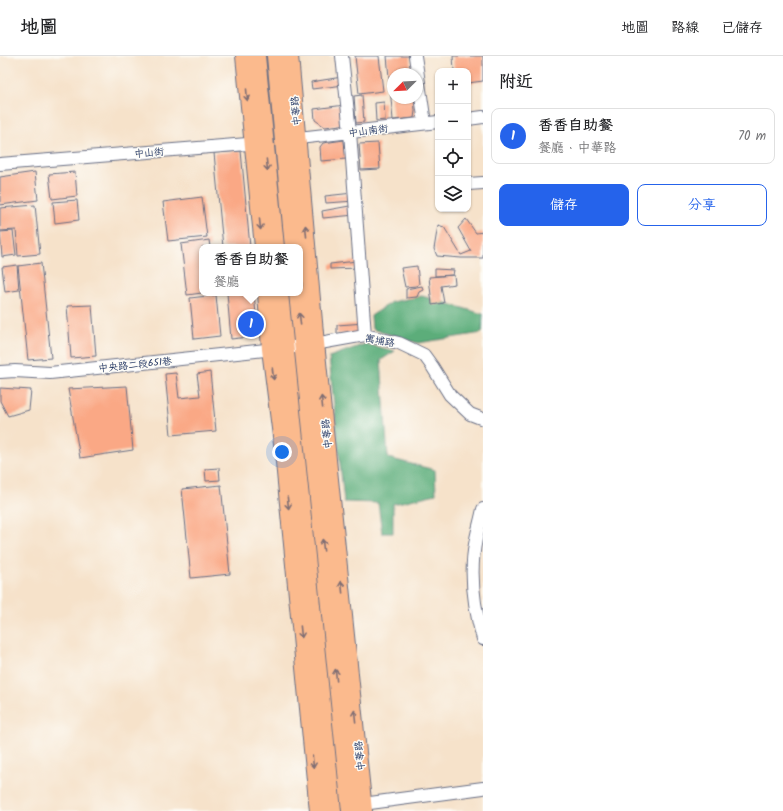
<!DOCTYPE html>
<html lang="zh-TW">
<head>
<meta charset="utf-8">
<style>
	:root { --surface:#fff; --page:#f6f6f6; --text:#202124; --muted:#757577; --line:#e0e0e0; --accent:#2563eb }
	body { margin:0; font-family:Kalam,"LXGW WenKai TC",sans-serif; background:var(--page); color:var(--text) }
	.controls { position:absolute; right:12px; top:12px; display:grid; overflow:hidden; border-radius:8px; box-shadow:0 1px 3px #0004 }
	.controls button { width:36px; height:36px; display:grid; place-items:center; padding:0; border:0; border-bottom:1px solid var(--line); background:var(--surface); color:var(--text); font:20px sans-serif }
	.compass { position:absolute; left:387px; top:12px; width:36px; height:36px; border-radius:50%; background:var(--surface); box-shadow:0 1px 3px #0004; rotate:246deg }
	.you { position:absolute; left:282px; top:396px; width:14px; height:14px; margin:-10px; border:3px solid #fff; border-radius:50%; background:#1a73e8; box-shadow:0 0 0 6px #1a73e833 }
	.badge { display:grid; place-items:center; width:26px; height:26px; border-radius:50%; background:var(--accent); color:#fff; font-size:13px; font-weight:700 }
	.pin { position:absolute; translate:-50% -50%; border:2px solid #fff; box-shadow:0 1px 4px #0006 }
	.popup { position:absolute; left:199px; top:188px; width:104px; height:52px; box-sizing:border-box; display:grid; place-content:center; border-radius:8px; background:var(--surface); filter:drop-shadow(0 1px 3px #0005); font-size:13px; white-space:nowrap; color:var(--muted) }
	.popup b { font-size:15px; color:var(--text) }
	.popup::after { content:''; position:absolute; left:50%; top:100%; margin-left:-8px; border:8px solid transparent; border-top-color:var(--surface) }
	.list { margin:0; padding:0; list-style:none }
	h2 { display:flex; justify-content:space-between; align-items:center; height:52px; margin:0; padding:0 16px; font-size:17px }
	h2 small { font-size:13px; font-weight:400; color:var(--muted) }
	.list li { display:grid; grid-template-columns:26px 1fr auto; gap:12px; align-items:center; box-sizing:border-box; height:56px; margin:0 8px 8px; padding:0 8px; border:1px solid var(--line); border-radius:8px }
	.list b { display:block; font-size:15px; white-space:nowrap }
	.list p { margin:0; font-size:13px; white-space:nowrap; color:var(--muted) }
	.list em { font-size:13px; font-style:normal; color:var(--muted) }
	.actions { display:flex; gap:8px; padding:12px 16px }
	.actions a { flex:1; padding:9px 0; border:1px solid var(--accent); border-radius:8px; text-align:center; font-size:14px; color:var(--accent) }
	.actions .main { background:var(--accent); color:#fff }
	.icon { flex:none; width:22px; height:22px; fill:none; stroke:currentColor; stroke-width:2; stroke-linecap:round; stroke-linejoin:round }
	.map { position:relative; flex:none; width:483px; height:755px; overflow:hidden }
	header { display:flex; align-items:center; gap:24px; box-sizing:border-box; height:56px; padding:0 20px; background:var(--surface); border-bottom:1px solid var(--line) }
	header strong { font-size:19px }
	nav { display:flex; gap:22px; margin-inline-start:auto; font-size:14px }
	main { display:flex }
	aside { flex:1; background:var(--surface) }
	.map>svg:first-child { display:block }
</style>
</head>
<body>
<header>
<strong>地圖</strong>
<nav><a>地圖</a><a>路線</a><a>已儲存</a></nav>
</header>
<main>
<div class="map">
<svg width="483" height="755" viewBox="0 0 483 755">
	<rect width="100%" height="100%" fill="#fdfcf7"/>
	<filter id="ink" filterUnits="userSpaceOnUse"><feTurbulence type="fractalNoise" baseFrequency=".025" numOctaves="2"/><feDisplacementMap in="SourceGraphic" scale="8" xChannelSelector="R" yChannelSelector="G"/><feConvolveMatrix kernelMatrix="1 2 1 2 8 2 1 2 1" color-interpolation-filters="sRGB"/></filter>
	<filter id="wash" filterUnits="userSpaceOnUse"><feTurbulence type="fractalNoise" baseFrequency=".012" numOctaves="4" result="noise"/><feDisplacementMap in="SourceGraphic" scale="16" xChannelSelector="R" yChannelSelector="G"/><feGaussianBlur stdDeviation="0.9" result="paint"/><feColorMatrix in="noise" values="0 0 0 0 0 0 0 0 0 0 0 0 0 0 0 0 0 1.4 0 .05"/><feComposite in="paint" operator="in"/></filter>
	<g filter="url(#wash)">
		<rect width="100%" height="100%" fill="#f6e2ca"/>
		<path fill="#5cad7a" stroke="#3c6e6c" d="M422,240L483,258L482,277L418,287L372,273L371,260L391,246Z
			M365,288L395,295L381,304L388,402L435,414L436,438L393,448V477H382L378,447L344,446L329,301Z"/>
		<g id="blocks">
			<path fill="#faa885" d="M355,0H379L383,35L359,38Z
				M387,0H410L411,18H393V42H414L415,55L414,62L393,64Z
				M453,0H483V25L468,27V15H454Z
				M342,21L344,29L312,33L311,26Z
				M362,39L364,66L356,67L354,40Z
				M384,46L385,64L376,65L375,47Z
				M345,49L348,68L325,71L315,64L314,53Z
				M344,84L346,103L321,105L320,91L323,87Z
				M378,87L380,113L361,114L359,88Z
				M241,95L250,191H223L214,97Z
				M35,116L38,144L0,149V121Z
				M75,116L77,140L52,143L49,118Z
				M353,137L355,145L326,147L325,140Z
				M202,141L207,181L168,185L163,146Z
				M77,144L79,164L55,167L53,146Z
				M35,149L40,198L18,200L16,174L0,175V152Z
				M355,149V159L323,162L322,155Z
				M466,163L476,177L483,176V202H461L437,200L434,193L438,169L444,171L461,199L471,195L458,172Z
				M13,175L16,199L2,201L0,176Z
				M209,184L210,191H202V237L187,239L181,188Z
				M357,205L360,212L330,213V208Z
				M41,207L51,302L28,304L18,210Z
				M17,209L19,234L5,236L2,211Z
				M417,210L419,228L416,230L405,231L401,212Z
				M435,213L454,214L453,219L435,220Z
				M454,219L455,228L441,230L444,247L432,249L429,221Z
				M422,230L423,234L419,236L417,241L406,242V233Z
				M227,237H254L258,280L231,283Z
				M216,239L220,280L194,283L190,242Z
				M92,249L96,300L71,302L67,250Z
				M365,267L366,278H337V269Z
				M210,316L216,375L171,379L165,318L176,317L179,342L200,340L197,318Z
				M127,330L133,394L80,402L68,333Z
				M0,332L31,334L29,354L8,360L0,345Z
				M219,412L220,424L206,425L205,413Z
				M221,429L230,518L191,522L182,433Z"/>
		</g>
	</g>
	<g filter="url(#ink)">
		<use href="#blocks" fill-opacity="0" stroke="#686e84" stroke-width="1"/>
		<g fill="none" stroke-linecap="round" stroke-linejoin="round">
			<g stroke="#686e84" stroke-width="14">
				<path id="minor" d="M342,0L350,76L365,279
					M415,0L425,67
					M468,63L483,61
					M290,83L438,66
					M0,108L260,87
					M468,128L483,127
					M0,316L15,315L50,317L303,290L365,279L399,287L424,299L432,310L450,339L470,358L483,363
					M483,453C481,463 478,473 476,483C469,516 474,552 483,583
					M355,749L483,732"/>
			</g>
			<g stroke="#686e84" stroke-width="18">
				<path id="major" d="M244,0L263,191
					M257,0L276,191
					M275,0L293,191
					M290,0L315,277L364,755
					M266,237L270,293L283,396L318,755
					M280,237L333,755
					M297,237L350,755"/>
			</g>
			<use href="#minor" stroke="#fff" stroke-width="12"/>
			<use href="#major" stroke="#fbba8d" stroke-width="16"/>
		</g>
		<defs><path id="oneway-shaft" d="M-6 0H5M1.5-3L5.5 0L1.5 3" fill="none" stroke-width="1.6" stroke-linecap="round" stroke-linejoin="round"/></defs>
		<g stroke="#806e73">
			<use href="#oneway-shaft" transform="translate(247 39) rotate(85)"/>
			<use href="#oneway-shaft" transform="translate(267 109) rotate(84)"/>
			<use href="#oneway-shaft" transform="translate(260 168) rotate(84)"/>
			<use href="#oneway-shaft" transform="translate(306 175) rotate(-95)"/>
			<use href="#oneway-shaft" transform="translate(300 263) rotate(-96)"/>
			<use href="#oneway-shaft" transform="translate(273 318) rotate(83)"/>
			<use href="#oneway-shaft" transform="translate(322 346) rotate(-96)"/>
			<use href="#oneway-shaft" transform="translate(288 447) rotate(84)"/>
			<use href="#oneway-shaft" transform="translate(323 489) rotate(-96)"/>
			<use href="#oneway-shaft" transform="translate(342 531) rotate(-96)"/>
			<use href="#oneway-shaft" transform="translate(301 576) rotate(84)"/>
			<use href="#oneway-shaft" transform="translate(336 619) rotate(-96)"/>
			<use href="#oneway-shaft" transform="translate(355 660) rotate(-96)"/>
			<use href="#oneway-shaft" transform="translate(313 706) rotate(84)"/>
		</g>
	</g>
	<g text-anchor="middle" stroke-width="3" stroke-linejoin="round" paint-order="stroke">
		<g font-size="10" fill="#1b2f5e" stroke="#fdfcf7">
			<text transform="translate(295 55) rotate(-95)" y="4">中華路</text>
			<text transform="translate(368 74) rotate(-7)" y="4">中山南街</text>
			<text transform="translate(149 96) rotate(-5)" y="4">中山街</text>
			<text transform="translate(380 284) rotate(10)" y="4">寓埔路</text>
			<text transform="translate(135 308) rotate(-6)" y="4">中央路二段651巷</text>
			<text transform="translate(326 378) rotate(-96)" y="4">中華路</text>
			<text transform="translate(359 700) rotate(-96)" y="4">中華路</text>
		</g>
	</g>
</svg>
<div class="controls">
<button>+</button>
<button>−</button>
<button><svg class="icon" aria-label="locate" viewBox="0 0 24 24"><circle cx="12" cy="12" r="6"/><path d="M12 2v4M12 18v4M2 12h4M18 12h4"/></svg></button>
<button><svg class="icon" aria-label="layers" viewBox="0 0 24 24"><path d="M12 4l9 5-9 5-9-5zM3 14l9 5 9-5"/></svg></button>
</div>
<svg class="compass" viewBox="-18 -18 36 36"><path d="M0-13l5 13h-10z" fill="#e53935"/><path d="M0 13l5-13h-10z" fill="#757577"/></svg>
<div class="you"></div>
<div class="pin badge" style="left:251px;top:268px">1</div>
<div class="popup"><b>香香自助餐</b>餐廳</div>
</div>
<aside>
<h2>附近<small></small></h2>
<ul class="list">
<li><span class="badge">1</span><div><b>香香自助餐</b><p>餐廳 · 中華路</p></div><em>70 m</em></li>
</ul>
<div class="actions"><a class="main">儲存</a><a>分享</a></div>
</aside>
</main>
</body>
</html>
